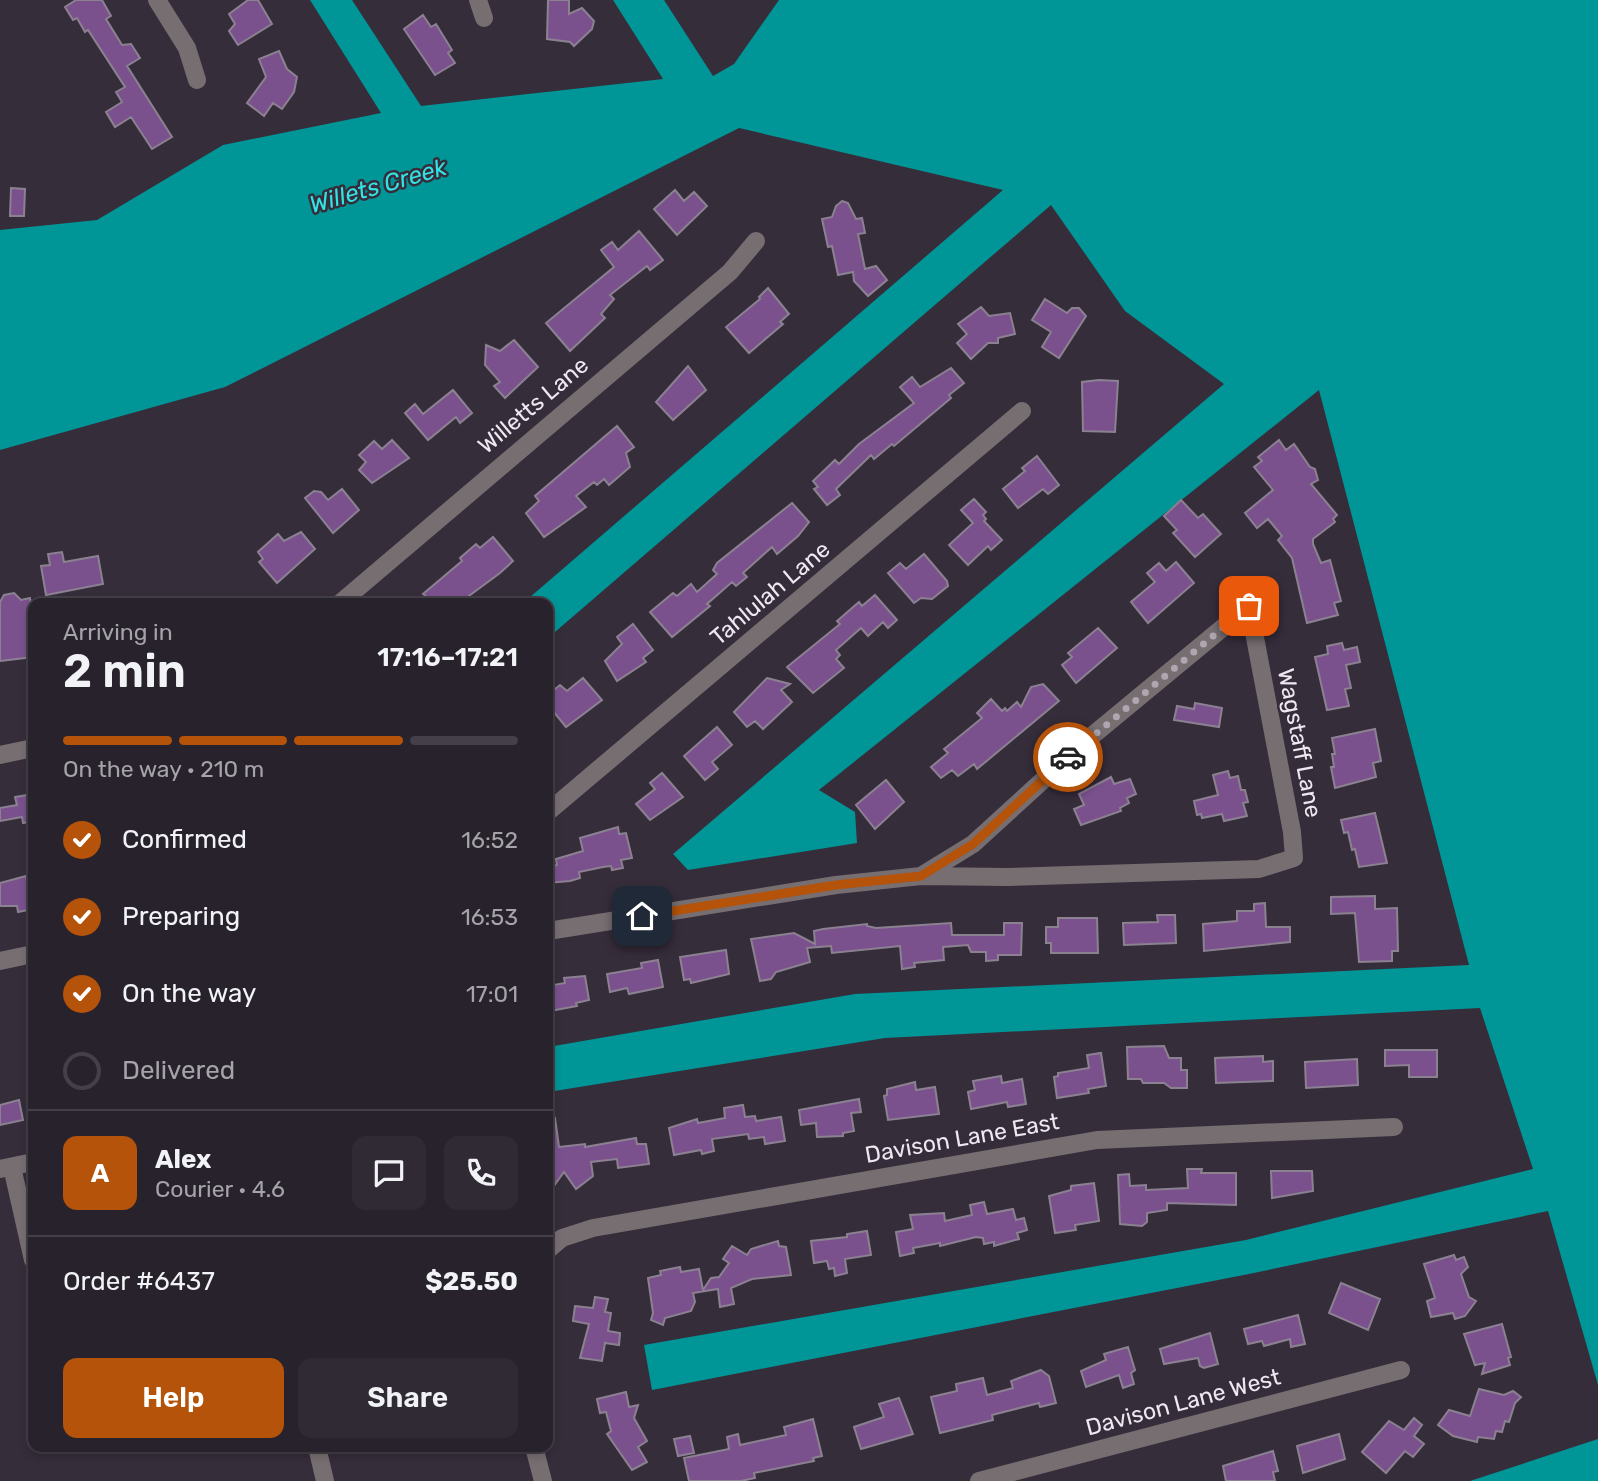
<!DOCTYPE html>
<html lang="en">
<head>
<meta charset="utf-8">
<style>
  body { margin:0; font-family:Rubik,sans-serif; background:#302a34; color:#f1f3f6; height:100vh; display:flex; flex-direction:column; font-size:26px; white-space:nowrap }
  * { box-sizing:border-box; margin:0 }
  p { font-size:23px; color:#a5a4a9 }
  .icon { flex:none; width:38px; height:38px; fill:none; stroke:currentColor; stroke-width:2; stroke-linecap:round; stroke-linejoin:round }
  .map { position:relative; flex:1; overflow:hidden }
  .panel { position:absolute; left:28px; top:598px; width:525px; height:854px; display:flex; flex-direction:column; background:#28222c; border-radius:14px; box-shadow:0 4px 10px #0003,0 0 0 2px #443f48 }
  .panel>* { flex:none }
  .pin { position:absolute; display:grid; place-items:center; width:60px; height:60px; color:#fff; margin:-30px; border-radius:14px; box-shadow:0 4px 10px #0006 }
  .courier { position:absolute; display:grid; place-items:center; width:70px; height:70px; margin:-35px; border:5px solid #b45309; border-radius:50%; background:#fff; color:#222; box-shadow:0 2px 9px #0007 }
  .head em { font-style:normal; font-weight:600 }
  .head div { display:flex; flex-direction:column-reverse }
  .head { display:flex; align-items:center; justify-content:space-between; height:119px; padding:0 35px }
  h1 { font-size:46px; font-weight:600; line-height:52px }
  .bar { display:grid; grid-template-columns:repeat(4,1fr); gap:10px 7px; align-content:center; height:84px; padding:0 35px }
  .bar i { height:9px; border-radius:5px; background:#443f48 }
  .bar .current { background:#b45309 }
  .bar p { grid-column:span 4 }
  .line { display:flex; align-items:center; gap:18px; padding:0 35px; border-top:2px solid #443f48 }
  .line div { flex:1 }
  .round { display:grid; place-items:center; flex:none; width:74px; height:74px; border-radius:14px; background:#302a34 }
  ol { padding:0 35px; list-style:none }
  li { display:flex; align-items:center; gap:21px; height:77px }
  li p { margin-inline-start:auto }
  li .icon { padding:7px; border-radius:50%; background:#b45309; color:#fff; stroke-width:4 }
  li:last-child { color:#a5a4a9 }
  li i { width:38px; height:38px; border:4px solid #443f48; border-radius:50% }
  .cta { display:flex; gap:14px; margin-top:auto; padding:14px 35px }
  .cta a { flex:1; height:80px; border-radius:14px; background:#b45309; color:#fff; font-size:28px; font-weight:600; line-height:80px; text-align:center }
  .cta a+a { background:#302a34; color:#f1f3f6 }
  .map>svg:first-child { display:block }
</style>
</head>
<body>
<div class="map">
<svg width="1598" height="1481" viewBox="0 0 1598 1481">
  <rect width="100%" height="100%" fill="#362d3b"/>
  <path fill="#009596" d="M310,0H352L421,106L663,79L613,0H664L713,76L734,64L779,0H1598V1385L1548,1211L1249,1274L652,1390L644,1345L1246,1240L1533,1169L1480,1008L885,1038L548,1092V1047L855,994L1469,965L1319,390L819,790L855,812L857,843L688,870L673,854L1224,384L1125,311L1051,205L548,638V604H522L1003,190L739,128L225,387L0,450V230L97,220L223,145L381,113Z
    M1598,1439V1481H1470Z"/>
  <path fill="#7a518d" stroke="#8b8191" stroke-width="2" d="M76,0H102L111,16L106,19L122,45L131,44L140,58L127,66L172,137L152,149L131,117L115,127L106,112L122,102L116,92L125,87L88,30L85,32L77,18L73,20L65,7Z
    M248,0H258L272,24L238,45L229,31L235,24L229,14Z
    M548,0H569V14L582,8L594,21L592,29L574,46L570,42L547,39Z
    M423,15L431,27L436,24L452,50L448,53L455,63L435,75L404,29Z
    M279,51L287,69L297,77L294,92L282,109L273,103L264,116L247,103L266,77L259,59Z
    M11,188L25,189L24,216H10Z
    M675,190L684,201L694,192L707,206L677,235L654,209Z
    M842,201L848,203L856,219L862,218L865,233L858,234L865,269L876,266L887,280L868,296L854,281L853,272L838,275L832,246L828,247L822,219L832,217L836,206Z
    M639,231L663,260L650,270L647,266L610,295L614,299L601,314L605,318L570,351L546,323L614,267L601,250L612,242L618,250Z
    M768,288L789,314L780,322L783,324L749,353L726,327L760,299L759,297Z
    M1045,299L1067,313L1072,308H1079L1086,316L1059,358L1042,347L1051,332L1032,320Z
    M981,307L989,316L1010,313L1015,334L998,338V343H988L971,359L957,343L967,334L958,324Z
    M514,340L538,367L505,398L494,386L500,382L485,365L486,345L500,351Z
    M688,366L706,390L673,420L656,402Z
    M951,368L964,383L949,395L951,398L894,446L892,444L874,459L871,455L836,489L840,495L827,505L814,489L818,487L813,481L835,460L839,464L859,444L914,403L900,387L912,377L920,387Z
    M1099,380L1118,381L1115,432L1083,431L1082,382Z
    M453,390L472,413L460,423L456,417L428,440L405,413L415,404L423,414Z
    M617,426L634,447L626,453L630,467L609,485L604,479L597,485L594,482L576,496L586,507L544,537L526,513L539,501L535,496Z
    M392,440L409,458L372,483L359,470L366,462L359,455L374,441L382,449Z
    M1279,440L1286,450L1294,444L1310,467L1315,469L1318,480L1311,484L1337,515L1333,519L1335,522L1313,539V544L1321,563L1330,560L1341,601L1334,603L1338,615L1307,623L1292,558L1278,540L1282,536L1268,519L1257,528L1245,513L1273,490L1254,467L1262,461L1258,457Z
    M1037,456L1059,485L1048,494L1043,489L1018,508L1003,489L1025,471L1022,468Z
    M342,489L359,510L333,533L305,498L314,491L321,492L328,500Z
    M974,499L986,512L983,515L986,519L984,521L1002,540L991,550L988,546L968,565L949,545L973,523L961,510Z
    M1181,500L1198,518L1203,514L1221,534L1195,557L1173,533L1177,530L1164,516Z
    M792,503L809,522L798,536L777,554L772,547L743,573L747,577L736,586L732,582L707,604L710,606L672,637L650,612L673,593L677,596L691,584L697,592L717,574L713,570L717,563Z
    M301,532L315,549L277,583L259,562L263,559L258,552L278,534L284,541Z
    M493,537L513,561L500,573L458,604H420L427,597L423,594L462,561L460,558L476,544L480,548Z
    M62,552L64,562L98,556L103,584L46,595L41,566L50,565L48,554Z
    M924,554L947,581L948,586L932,599L921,598L914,603L888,573L900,563L906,569Z
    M1176,562L1194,583L1148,623L1131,602L1155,582L1147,573L1159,563L1166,571Z
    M14,593L21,600L30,598L33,614V657L0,661V602L4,595Z
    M875,595L897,620L888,628L883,622L868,636L861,628L836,650L840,655L836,659L844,668L813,693L787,667L840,624L837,621L859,602L862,606Z
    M633,624L653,650L643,658L646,662L617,681L605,661L622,644L617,637Z
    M1098,628L1117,648L1076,683L1062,665L1072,657L1068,653Z
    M1342,643L1344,650L1357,647L1360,662L1346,665L1351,688L1345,689L1349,706L1327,710L1315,657L1328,654L1327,646Z
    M583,678L602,700L566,727L548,705V695L560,685L567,691Z
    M767,678L790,684L781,690L792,702L763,729L755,721L747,727L734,712Z
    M1043,684L1059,701L977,769L974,764L958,776L952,770L941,778L931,767L948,753L944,749L982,718L977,713L991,699L1002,711L1005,708L1007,711L1017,702L1021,707L1031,687Z
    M1195,703L1222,708L1219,727L1174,720L1177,706L1194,709Z
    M717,727L732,745L712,762L718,769L705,780L684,756Z
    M1375,729L1381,761L1373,763L1376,777L1335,788L1331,767H1334L1332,754H1335L1332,738Z
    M1228,771L1230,778L1238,776L1241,790H1245L1248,802L1243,803L1247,816L1224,821L1222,814L1202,818L1201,814L1197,815L1194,801L1218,795L1213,775Z
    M662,773L683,797L650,820L636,804L655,789L650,783Z
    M1111,777L1114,784L1130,779L1136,794L1127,798L1129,803L1120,808L1121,811L1081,825L1074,809L1084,805L1079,794Z
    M886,780L904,802L875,829L856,805Z
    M33,794V821L23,823L22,817L0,821V808L17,805L15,797Z
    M1375,813L1387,863L1359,867L1355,849L1352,850L1348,832L1344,833L1341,820Z
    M618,827L619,834L626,833L632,858L621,860L623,868L612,870L611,866L603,867L579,872L580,878L570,881L548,883V867L557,865L556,859L583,851L580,838Z
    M26,876L33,909L18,912L17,906H0V883Z
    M1375,896V909L1397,908L1398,951H1392V961L1359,962L1355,913L1331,914V897Z
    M1265,903L1266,927H1290V942L1204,951L1203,924L1237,921V911H1254V904Z
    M1157,915H1175L1176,943L1124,945L1123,923L1158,922Z
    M1058,918H1097L1098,953H1051V943H1046V927H1058Z
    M951,923L952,935H1004V923H1022L1021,955H998V960L986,961V952H971L968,945L943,947L944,960L914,963L915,967L902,969L900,946L832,953L831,946L807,948L810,962L776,972L771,979L760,981L751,939L794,933L815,944L814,931L823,929L867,924V926L876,928Z
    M726,950L729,974L691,983L690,979L684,980L680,957Z
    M658,960L663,987L629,994L627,988L610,992L607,974L642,968L641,963Z
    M585,976L589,1000L576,1003L577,1006L550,1011L548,986L565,983L564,978Z
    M1164,1046L1169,1058H1181V1070H1187V1088H1171L1164,1083H1143L1141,1079H1128L1127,1047Z
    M1385,1050H1437V1077H1409V1065L1385,1066Z
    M1101,1053L1106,1086L1088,1089L1089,1093L1057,1098L1054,1077L1058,1076V1073L1089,1068L1087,1055Z
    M1263,1056V1062L1273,1061V1081L1216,1083L1215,1058Z
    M1357,1059L1358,1085L1306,1088L1305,1062Z
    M1001,1076L1002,1083L1022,1079L1026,1104L1008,1107L1007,1102L971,1109L968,1092L975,1090L973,1081Z
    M915,1082L916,1090L935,1087L939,1114L888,1120L884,1096L887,1095V1089Z
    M859,1099L861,1112L851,1113L854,1131L843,1133V1136L817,1137L816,1123L801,1125L799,1110Z
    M19,1100L23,1120L0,1125V1105Z
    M743,1105L745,1117L755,1116L756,1121L781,1117L785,1141L765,1144L764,1137L749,1139L748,1134L712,1139L714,1151L702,1154L701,1150L674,1155L669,1128L697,1119L698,1123L725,1118L724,1108Z
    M555,1118L559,1147L585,1144V1147L636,1138L637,1144H646L649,1164L618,1168L617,1159L591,1162L593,1176L576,1189L564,1172L548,1194V1119Z
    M1187,1169H1202L1201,1173H1236V1205L1167,1203V1210L1147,1213V1222L1142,1226L1120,1224L1118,1175L1129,1174L1130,1186L1146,1185V1190L1188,1188Z
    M1271,1171H1312L1313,1191L1272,1198Z
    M1094,1183L1099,1221L1075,1225L1076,1230L1055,1233L1049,1196L1071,1190V1186Z
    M984,1202L987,1214L1013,1209L1016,1220L1024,1218L1027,1230L1017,1233L1019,1239L994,1246V1242L984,1244L983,1238L976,1237L940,1246V1243L913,1248L914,1253L900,1256L896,1232L913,1229L910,1215L944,1213L945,1221L972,1215L970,1205Z
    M867,1231L871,1255L845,1259L847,1273L835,1276L834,1268L829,1269L827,1261L814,1263L811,1241L847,1237V1234Z
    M778,1241L779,1246L786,1247L791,1275L752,1279L731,1288L734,1304L720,1307L718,1289L693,1293L695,1302L691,1311L665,1318L663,1325L651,1320L653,1313L648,1278L661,1275L660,1271L680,1267L681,1272L699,1269L703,1290L711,1278L719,1277L729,1263L723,1259L732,1246L747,1255L751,1249Z
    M1454,1255L1456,1260L1464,1257L1468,1267L1461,1274L1469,1297L1476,1301L1465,1316L1455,1319L1453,1313L1431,1317L1427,1301L1435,1298L1424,1264Z
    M1341,1283L1380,1299L1368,1330L1329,1313Z
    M595,1297L608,1299L605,1312L611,1313L608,1331L620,1333L619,1345L605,1343L602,1361L580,1358L589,1324L573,1321L575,1306L593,1308Z
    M1298,1315L1305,1344L1291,1347L1290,1339L1264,1346L1262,1341L1248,1344L1244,1329Z
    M1502,1324L1511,1357L1508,1358L1510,1365L1482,1374L1485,1363L1475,1365L1464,1334Z
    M1210,1333L1218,1364L1204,1368L1200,1366L1198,1358L1164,1364L1160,1349Z
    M1128,1347L1135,1370L1131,1373L1134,1384L1123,1388L1119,1375L1086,1387L1081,1371L1106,1360L1104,1354Z
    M1041,1370L1049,1376L1056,1403L1040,1407L1039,1403L992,1415L993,1420L940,1433L931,1397L957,1391L956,1384L983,1378L987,1395L1013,1388L1011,1381Z
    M1479,1389L1504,1395L1513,1391L1521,1397L1515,1403L1509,1422L1505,1421L1502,1432L1496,1431L1494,1439L1478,1437L1477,1442L1453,1436L1438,1425L1449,1410L1470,1416Z
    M626,1392L629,1407L638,1405L634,1418L647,1441L638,1447L647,1462L632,1470L607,1434L611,1431L606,1412L600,1413L597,1399Z
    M899,1398L913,1434L861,1449L854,1427L884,1417L879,1404Z
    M1414,1418L1422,1425L1414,1436L1424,1444L1413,1457L1405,1451L1386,1473L1362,1452L1389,1421L1404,1430Z
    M813,1419L822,1456L813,1458L814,1461L754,1473L755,1478L741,1481H689L684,1458L729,1449L727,1437L738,1434L740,1445L786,1435L784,1427Z
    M1339,1434L1345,1459L1303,1473L1297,1446Z
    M690,1436L694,1453L678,1456L674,1439Z
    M1273,1451L1278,1471L1273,1472L1275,1481H1226L1223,1466Z"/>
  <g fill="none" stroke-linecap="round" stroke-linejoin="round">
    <path stroke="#776e71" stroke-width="18" d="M157,0L187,48L197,80
      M478,0L484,18
      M339,604L730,272L756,241
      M1249,606L1292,832L1294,858L1259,869L1007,877L921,876L973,844L1087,740Z
      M0,755L33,748
      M548,812L1022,411
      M548,931L836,885L921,876
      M0,961L33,954
      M12,1167L33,1260
      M0,1169L33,1162
      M548,1250L562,1238L593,1228L1097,1140L1394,1127
      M317,1447L325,1481
      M534,1447L543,1481
      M979,1481L1401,1370"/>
  </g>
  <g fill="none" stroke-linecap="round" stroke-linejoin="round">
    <path stroke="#aea7b1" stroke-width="7" stroke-dasharray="0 12.6" d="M1068,757L1249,606"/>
    <path stroke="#b45309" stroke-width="9" d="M642,916L836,885L921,876L973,844L1068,757"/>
  </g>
  <g text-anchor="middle" stroke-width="5" stroke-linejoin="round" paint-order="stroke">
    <g font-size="23" fill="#eee8f1" stroke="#362d3b">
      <text transform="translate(533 405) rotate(-40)" y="8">Willetts Lane</text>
      <text transform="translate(770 593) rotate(-40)" y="8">Tahlulah Lane</text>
      <text transform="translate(1300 743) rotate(79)" y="8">Wagstaff Lane</text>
      <text transform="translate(962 1138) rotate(-10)" y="8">Davison Lane East</text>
      <text transform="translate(1183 1402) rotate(-15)" y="8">Davison Lane West</text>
    </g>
    <g font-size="24" font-style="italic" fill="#32e3e4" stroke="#362d3b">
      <text transform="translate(378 186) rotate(-16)" y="8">Willets Creek</text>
    </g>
  </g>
</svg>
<div class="pin" style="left:1249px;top:606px;background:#ea580c"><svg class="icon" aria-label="bag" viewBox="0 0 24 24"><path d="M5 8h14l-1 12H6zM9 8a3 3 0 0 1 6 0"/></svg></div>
<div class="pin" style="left:642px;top:916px;background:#1f2937"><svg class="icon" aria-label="home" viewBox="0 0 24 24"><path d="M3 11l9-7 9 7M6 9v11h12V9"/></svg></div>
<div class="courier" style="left:1068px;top:757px"><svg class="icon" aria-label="car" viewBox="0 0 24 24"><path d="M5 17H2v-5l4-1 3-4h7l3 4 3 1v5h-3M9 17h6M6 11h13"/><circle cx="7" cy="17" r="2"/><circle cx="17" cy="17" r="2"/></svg></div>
<section class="panel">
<div class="head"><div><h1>2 min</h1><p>Arriving in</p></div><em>17:16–17:21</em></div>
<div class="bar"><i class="current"></i><i class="current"></i><i class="current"></i><i></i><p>On the way · 210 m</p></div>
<ol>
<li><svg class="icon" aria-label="check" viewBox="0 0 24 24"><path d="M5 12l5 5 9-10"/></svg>Confirmed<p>16:52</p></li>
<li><svg class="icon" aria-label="check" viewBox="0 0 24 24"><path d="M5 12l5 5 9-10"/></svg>Preparing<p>16:53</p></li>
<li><svg class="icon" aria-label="check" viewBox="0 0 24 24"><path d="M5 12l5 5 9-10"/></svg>On the way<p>17:01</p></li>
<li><i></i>Delivered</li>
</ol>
<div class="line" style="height:126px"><b class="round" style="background:#b45309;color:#fff">A</b><div><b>Alex</b><p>Courier · 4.6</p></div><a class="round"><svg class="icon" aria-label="chat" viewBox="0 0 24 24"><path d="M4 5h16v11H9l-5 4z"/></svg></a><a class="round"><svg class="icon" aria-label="phone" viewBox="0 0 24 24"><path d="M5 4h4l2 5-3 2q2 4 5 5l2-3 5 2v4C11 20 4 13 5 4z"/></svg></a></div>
<div class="line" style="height:91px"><div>Order #6437</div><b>$25.50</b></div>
<div class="cta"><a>Help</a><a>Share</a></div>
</section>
</div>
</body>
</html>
